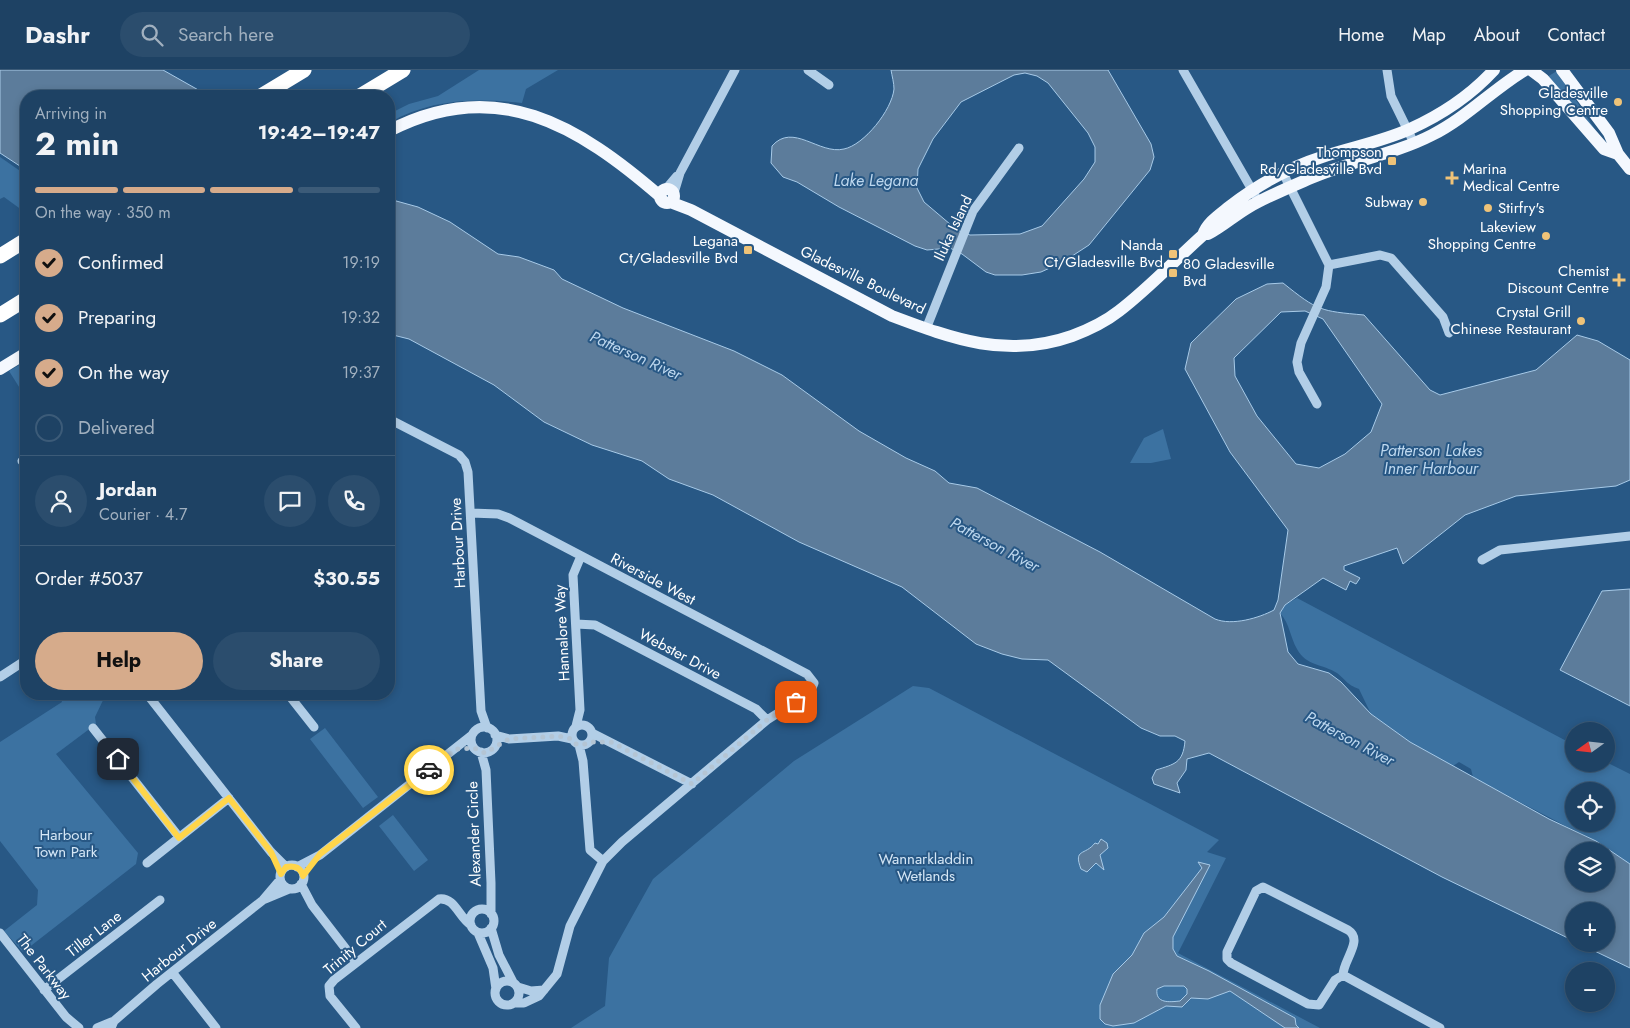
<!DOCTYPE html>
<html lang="en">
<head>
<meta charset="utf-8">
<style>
  body { margin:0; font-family:Jost,sans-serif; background:#2b4d6d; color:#f1f3f6; height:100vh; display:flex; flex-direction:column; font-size:19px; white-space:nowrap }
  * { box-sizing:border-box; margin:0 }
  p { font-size:16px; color:#a1b0bf }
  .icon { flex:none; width:28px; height:28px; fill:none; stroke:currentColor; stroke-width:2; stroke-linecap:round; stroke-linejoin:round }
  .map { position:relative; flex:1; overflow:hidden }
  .side { position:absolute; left:20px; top:20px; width:375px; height:610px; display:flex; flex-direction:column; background:#1e4264; border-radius:20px; box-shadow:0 2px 8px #0003,0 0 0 1px #3c5b78 }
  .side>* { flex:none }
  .needle { width:32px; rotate:255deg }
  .controls { position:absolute; left:1565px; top:652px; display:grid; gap:10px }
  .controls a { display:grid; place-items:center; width:50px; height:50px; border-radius:50%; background:#1e4264; box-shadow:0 2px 8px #0003,0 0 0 1px #3c5b78; font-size:25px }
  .pin { position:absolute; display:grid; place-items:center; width:42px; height:42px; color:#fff; margin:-21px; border-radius:10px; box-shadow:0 2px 8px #0006 }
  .courier { position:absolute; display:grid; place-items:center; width:50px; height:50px; margin:-25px; border:4px solid #ffd54a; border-radius:50%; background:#fff; color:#222; box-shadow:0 1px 6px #0007 }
  .overview em { font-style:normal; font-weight:700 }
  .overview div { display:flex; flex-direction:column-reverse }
  .overview { display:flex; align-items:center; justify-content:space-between; height:85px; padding:0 15px }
  h1 { font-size:32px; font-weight:700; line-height:38px }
  .bar { display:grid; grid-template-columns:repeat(4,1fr); gap:8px 5px; align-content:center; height:60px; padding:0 15px }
  .bar i { height:6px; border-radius:4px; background:#3c5b78 }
  .bar .selected { background:#d6ab8b }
  .bar p { grid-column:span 4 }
  .line { display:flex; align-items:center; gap:12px; padding:0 15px; border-top:1px solid #3c5b78 }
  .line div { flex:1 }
  .round { display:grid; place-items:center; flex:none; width:52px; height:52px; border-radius:26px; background:#2b4d6d }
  ol { padding:0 15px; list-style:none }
  li { display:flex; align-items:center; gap:15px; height:55px }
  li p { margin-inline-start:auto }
  li .icon { padding:5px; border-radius:50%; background:#d6ab8b; color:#111; stroke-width:4 }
  li:last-child { color:#a1b0bf }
  li i { width:28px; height:28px; border:2px solid #3c5b78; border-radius:50% }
  .primary-button { display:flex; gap:10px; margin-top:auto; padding:10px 15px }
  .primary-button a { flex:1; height:58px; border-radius:30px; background:#d6ab8b; color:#111; font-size:20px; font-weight:700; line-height:58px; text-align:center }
  .primary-button a+a { background:#2b4d6d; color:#f1f3f6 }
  header { display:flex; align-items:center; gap:30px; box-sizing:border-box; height:70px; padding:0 25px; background:#1e4264; border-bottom:1px solid #3c5b78 }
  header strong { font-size:24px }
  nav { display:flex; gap:28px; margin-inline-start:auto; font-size:18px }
  .search { width:350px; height:45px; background:#2b4d6d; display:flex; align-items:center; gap:12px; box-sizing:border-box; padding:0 18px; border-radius:28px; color:#a1b0bf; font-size:19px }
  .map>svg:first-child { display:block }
</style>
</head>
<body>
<header>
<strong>Dashr</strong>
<div class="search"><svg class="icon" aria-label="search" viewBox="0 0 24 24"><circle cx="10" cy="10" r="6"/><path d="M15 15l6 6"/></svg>Search here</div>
<nav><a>Home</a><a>Map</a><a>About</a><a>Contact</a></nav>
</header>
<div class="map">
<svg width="1630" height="958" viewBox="0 0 1630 958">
  <rect width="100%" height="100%" fill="#285885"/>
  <path fill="#3c72a1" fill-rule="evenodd" d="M479,0H558L526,19L522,33C475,28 430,29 389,53V44L409,34L438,26Z
    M1557,1L1598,64L1547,7Z
    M0,87L26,105V143L4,127L0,129Z
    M26,291V328L9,301Z
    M1163,359L1171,389L1151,393H1130L1144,368Z
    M1297,528L1574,675V694H1606V692L1630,704V794C1580,761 1525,736 1473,707L1471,699L1459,692L1453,696L1410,672L1371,644L1359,619C1346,614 1346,610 1337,603C1323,594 1306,596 1297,579C1290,567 1290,554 1280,543L1285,535ZM1574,721H1606V754H1574Z
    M913,616L929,618L1219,770L1207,782L1226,788L1178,883L1320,958H571L605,936L609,888L653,809L794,691Z
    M60,624H106L95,647L96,654L56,684L138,783L136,794L23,882L4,861L37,835L38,820L0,771V672L62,632Z
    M325,658L378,727L363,738L310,669Z
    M393,745L428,790L414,801L379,756Z"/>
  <path fill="#5c7c9b" stroke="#a7cae8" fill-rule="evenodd" d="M0,0H163L209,26H26V100L0,83Z
    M891,0H1108L1151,74L1154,87L1150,100L1089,175L1063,192L1041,202L1022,205H995L986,202L962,184L950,178L927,180L915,176L839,137L797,112L783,107L771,93L772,76C793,52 819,85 844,79C864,75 892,40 894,19C894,13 892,6 891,0ZM1025,3L1037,6L1048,13L1088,63L1095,77V92L1084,109L1042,156L1020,164L970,165L957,160L924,132L917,118L918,99L933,69L961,32L1014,5Z
    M389,129L418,137L450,152L498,184L519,187L554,200L562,209L623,238L734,281L782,305L859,361L906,388L935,401L949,413L977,418L1100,482L1215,549C1232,556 1259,548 1274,540L1278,530L1288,460L1230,382L1185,299L1191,273L1236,229L1267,214L1283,213C1318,241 1320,241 1364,245L1430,320L1440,325L1536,300L1577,265L1598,271L1630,290V410L1616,416L1516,426L1465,445L1403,494L1397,478L1344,496V500L1360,508L1356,514L1350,511L1346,520L1323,508L1285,535L1280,543L1288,582L1298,594L1329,603L1341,612L1371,644L1410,672L1549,749L1596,771L1630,794V898L1580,874H1606V841H1574V871L1442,807L1209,683L1187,689L1186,700L1177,713L1180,723L1154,714L1152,708L1156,700C1175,694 1183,693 1185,671L1175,666H1160L1141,658L1048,590L1022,589L1002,584L976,574L902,517L799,472L713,425L669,409L642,391L592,375L544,352L494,315L409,269L389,264ZM1305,241L1323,249L1382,334L1371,362L1345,384L1319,398L1296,394L1257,346L1235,306L1234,288L1281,242ZM1574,781H1606V814H1574Z
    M1630,519V636L1560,600L1602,521Z
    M1101,769L1107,773L1108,778L1100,785L1104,800L1096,793L1087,802L1081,799C1073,778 1085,786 1095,773L1098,774Z
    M1198,792L1210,795L1173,867V879L1177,886L1209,901L1295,948L1296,955L1299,958H1285L1230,921L1208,929L1191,928L1182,937L1166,936L1134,953L1113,956L1105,954L1100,949V935L1113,904L1132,885L1144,863L1164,847L1202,798ZM1164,916H1184L1187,919V924L1180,931C1170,932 1155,934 1157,919Z"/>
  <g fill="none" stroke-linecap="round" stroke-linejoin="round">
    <path stroke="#b2cee7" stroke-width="9" d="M808,0L829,15
      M1183,0L1255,125
      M1387,0L1391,26L1414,73
      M1283,103L1329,195L1326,217L1301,273L1297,292L1299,302L1317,334
      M666,119L677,106
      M674,123L680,103L735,0
      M1329,195L1380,185L1391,188L1443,247L1449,263
      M926,259L973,141L1019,78
      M389,349L459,385L465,392L468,402L481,641L487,658
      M22,391L26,388
      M471,443L498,444L509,448L807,604L814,613L810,623L767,650L622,772L603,791L570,856L557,904L539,926L524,933H514
      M1482,490L1500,480L1630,466
      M576,554L595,555L756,639L767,650
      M0,607L26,590
      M147,624L271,782L286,797
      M288,624L314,657
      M572 665a10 10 0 1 1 20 0a10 10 0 1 1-20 0Z
      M576,656L580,640L573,505L581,486
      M471 670a13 13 0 1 1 26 0a13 13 0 1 1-26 0Z
      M93,658L179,767
      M592,663L692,714
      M495,665L509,669L558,666L572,669
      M579,675L583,691L590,780L603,791
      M481,682L486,700L491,813V844
      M147,793L229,728
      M280 807a12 12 0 1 1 24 0a12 12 0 1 1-24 0Z
      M297,797L320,785L472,665
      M301,814L312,835L356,892
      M1263,817L1348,860C1364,870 1343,890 1343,905L1335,910L1319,935L1308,934L1231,893L1227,889V882L1256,821Z
      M265,829L289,819
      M470 851a12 12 0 1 1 24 0a12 12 0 1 1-24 0Z
      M491,858L499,885L513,912
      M0,863L66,947L79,958
      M478,863L493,898L496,919
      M172,902L216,958
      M1343,905L1440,958
      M495 923a12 12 0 1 1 24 0a12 12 0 1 1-24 0Z
      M518,917L531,921L544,920
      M44,920L160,830
      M97,958L114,951
      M111,958L114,951L157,914L263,830L280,810
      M356,958L330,926L329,916L334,910L439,829C455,827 459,848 471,855"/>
    <path stroke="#f4f8fe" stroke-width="12" d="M1531,0L1543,9L1604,79L1618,84
      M1562,0L1609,63L1618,84L1630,99
      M389,61C496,5 578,55 661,127
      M660 126a7 7 0 1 1 14 0a7 7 0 1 1-14 0Z
      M670,132L691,140L892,246C953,269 1007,289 1072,266C1088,260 1105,252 1119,241C1149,218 1175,190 1203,165C1207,153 1219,145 1229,137C1257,115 1288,98 1322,87C1352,77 1381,72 1410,59C1441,45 1470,26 1494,0
      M1208,164C1222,157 1235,145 1249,137C1268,126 1290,117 1311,108C1350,91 1393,85 1432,65C1466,48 1492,20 1525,0
      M0,299L26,283"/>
    <path stroke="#fff" stroke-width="15" d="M261,26L304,0
      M360,26L403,0
      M0,186L26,170
      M0,245L26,229"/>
  </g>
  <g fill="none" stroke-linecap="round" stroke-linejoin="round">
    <path stroke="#b4c5d4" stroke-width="5" stroke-dasharray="0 9" d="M429,700L456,679L474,678L485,683L509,669L558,666L572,669L576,674L583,675L589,672H611L692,714L767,650L796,632"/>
    <path stroke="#ffd54a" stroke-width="6" d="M118,689L179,768L229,728L271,782L281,804L286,797C295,795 301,798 303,806L320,784L429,700"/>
  </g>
  <g fill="#efc378" stroke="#285885" stroke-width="2">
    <circle cx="1618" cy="32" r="5"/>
    <rect x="1387" y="86" width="10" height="10" rx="2.5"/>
    <path d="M1449.5 100.5h5v5h5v5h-5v5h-5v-5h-5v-5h5z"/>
    <circle cx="1423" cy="132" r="5"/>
    <circle cx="1488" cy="138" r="5"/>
    <circle cx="1546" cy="166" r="5"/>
    <rect x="743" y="175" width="10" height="10" rx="2.5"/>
    <rect x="1168" y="179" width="10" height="10" rx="2.5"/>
    <rect x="1168" y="198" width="10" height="10" rx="2.5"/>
    <path d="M1616.5 202.5h5v5h5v5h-5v5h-5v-5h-5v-5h5z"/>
    <circle cx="1581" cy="251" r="5"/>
  </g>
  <g text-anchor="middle" stroke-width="4" stroke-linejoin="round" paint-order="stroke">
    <g font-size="15" fill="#fff" stroke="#285885" text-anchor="end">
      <text x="1608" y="28">Gladesville<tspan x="1608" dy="17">Shopping Centre</tspan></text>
      <text x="1382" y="87">Thompson<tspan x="1382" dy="17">Rd/Gladesville Bvd</tspan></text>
      <text x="1463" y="104" text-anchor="start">Marina<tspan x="1463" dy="17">Medical Centre</tspan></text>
      <text x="1413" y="137">Subway</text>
      <text x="1498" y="143" text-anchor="start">Stirfry's</text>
      <text x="1536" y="162">Lakeview<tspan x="1536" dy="17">Shopping Centre</tspan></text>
      <text x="738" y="176">Legana<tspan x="738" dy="17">Ct/Gladesville Bvd</tspan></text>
      <text x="1163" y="180">Nanda<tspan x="1163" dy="17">Ct/Gladesville Bvd</tspan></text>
      <text x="1183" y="199" text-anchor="start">80 Gladesville<tspan x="1183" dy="17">Bvd</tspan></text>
      <text x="1609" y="206">Chemist<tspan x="1609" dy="17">Discount Centre</tspan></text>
      <text x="1571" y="247">Crystal Grill<tspan x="1571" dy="17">Chinese Restaurant</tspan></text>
    </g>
    <g font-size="15" fill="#fff" stroke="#285885">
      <text transform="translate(953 158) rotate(-65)" y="5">Iluka Island</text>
      <text transform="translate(863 210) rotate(26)" y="5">Gladesville Boulevard</text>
      <text transform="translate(458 473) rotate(-93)" y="5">Harbour Drive</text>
      <text transform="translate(653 509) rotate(28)" y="5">Riverside West</text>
      <text transform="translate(562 563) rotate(-93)" y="5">Hannalore Way</text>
      <text transform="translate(680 584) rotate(28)" y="5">Webster Drive</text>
      <text transform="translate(474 764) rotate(-92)" y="5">Alexander Circle</text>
      <text transform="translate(94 864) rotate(-38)" y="5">Tiller Lane</text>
      <text transform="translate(355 877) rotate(-40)" y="5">Trinity Court</text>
      <text transform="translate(179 880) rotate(-39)" y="5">Harbour Drive</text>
      <text transform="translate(44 897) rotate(52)" y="5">The Parkway</text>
    </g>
    <g font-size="15" fill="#d5e7f6" stroke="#285885">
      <text x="66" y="770">Harbour<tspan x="66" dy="17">Town Park</tspan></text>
      <text x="926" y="794">Wannarkladdin<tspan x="926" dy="17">Wetlands</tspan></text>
    </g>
    <g font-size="16" font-style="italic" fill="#bed8ef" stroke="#285885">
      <text x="876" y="116">Lake Legana</text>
      <text transform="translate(636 285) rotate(24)" y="6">Patterson River</text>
      <text x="1431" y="386">Patterson Lakes<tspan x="1431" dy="18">Inner Harbour</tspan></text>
      <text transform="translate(995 474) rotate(28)" y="6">Patterson River</text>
      <text transform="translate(1350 668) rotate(28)" y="6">Patterson River</text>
    </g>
  </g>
</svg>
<div class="controls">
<a><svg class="needle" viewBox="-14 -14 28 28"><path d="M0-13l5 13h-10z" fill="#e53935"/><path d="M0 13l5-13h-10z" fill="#a1b0bf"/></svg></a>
<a><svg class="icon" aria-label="locate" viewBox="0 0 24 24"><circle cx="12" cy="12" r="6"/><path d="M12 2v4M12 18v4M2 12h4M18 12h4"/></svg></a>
<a><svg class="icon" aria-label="layers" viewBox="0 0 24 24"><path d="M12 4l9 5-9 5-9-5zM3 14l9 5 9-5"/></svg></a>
<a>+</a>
<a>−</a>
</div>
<div class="pin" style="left:796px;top:632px;background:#ea580c"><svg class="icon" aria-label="bag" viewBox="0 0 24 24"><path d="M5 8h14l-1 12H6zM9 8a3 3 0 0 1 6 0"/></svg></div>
<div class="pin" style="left:118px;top:689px;background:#1f2937"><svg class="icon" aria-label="home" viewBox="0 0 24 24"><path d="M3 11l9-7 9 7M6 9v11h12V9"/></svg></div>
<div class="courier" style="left:429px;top:700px"><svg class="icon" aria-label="car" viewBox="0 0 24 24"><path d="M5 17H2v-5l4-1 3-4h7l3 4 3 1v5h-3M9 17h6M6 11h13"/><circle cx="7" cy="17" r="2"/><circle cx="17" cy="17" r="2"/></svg></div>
<section class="side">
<div class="overview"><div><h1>2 min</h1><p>Arriving in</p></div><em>19:42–19:47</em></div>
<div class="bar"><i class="selected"></i><i class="selected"></i><i class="selected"></i><i></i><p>On the way · 350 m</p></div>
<ol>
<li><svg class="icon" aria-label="check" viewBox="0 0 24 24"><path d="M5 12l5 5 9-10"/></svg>Confirmed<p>19:19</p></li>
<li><svg class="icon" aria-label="check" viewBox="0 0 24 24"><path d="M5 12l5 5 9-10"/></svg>Preparing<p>19:32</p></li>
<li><svg class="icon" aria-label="check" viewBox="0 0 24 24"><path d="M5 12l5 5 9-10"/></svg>On the way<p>19:37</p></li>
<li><i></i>Delivered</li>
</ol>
<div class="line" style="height:90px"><a class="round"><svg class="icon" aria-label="person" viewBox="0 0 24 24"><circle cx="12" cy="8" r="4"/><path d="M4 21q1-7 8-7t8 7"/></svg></a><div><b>Jordan</b><p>Courier · 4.7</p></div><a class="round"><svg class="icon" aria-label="chat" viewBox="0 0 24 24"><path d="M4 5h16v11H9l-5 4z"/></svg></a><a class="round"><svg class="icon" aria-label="phone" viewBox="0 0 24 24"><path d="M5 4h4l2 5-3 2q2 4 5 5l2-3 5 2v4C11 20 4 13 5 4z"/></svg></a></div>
<div class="line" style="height:65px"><div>Order #5037</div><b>$30.55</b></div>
<div class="primary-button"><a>Help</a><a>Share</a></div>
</section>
</div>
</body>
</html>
